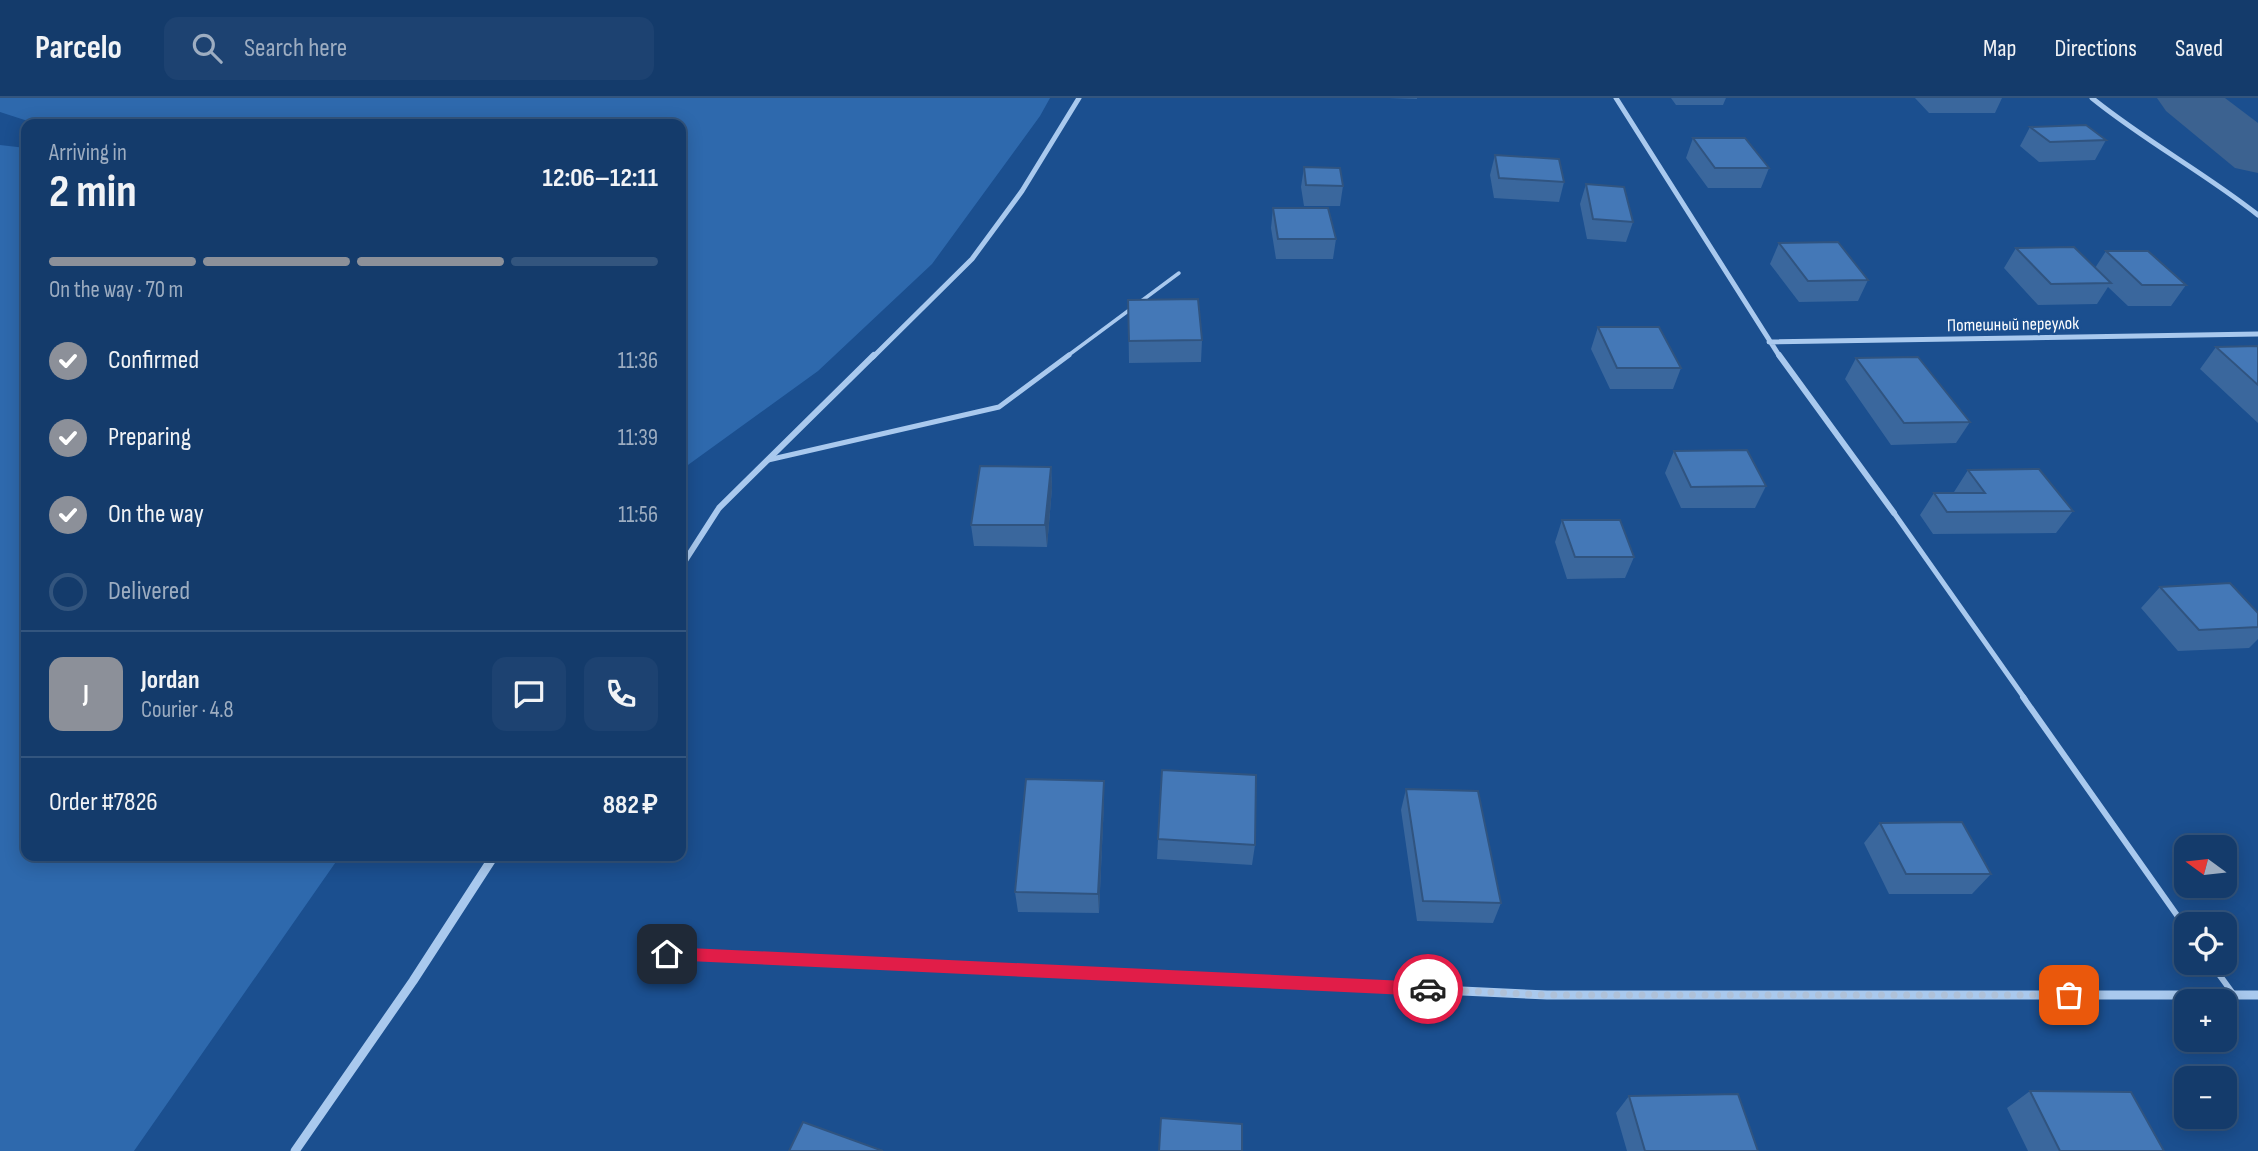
<!DOCTYPE html>
<html lang="en">
<head>
<meta charset="utf-8">
<style>
  body { margin:0; font-family:"Sofia Sans Condensed",sans-serif; background:#1d4271; color:#f1f3f6; height:100vh; display:flex; flex-direction:column; font-size:26px; white-space:nowrap }
  * { box-sizing:border-box; margin:0 }
  p { font-size:23px; color:#9dadc1 }
  .icon { flex:none; width:38px; height:38px; fill:none; stroke:currentColor; stroke-width:2; stroke-linecap:round; stroke-linejoin:round }
  .map { position:relative; flex:1; overflow:hidden }
  .drawer { position:absolute; left:21px; top:21px; width:665px; height:742px; display:flex; flex-direction:column; background:#143b6b; border-radius:14px; box-shadow:0 4px 18px #0003,0 0 0 2px #33557e }
  .drawer>* { flex:none }
  .needle { width:46px; rotate:285deg }
  .controls { position:absolute; left:2174px; top:737px; display:grid; gap:14px }
  .controls a { display:grid; place-items:center; width:63px; height:63px; border-radius:14px; background:#143b6b; box-shadow:0 4px 18px #0003,0 0 0 2px #33557e; font-size:35px }
  .pin { position:absolute; display:grid; place-items:center; width:60px; height:60px; color:#fff; margin:-30px; border-radius:14px; box-shadow:0 4px 10px #0006 }
  .courier { position:absolute; display:grid; place-items:center; width:70px; height:70px; margin:-35px; border:5px solid #e11d48; border-radius:50%; background:#fff; color:#222; box-shadow:0 2px 9px #0007 }
  .headline em { font-style:normal; font-weight:700 }
  .headline div { display:flex; flex-direction:column-reverse }
  .headline { display:flex; align-items:center; justify-content:space-between; height:119px; padding:0 28px }
  h1 { font-size:46px; font-weight:700; line-height:52px }
  .bar { display:grid; grid-template-columns:repeat(4,1fr); gap:10px 7px; align-content:center; height:84px; padding:0 28px }
  .bar i { height:9px; border-radius:5px; background:#33557e }
  .bar .current { background:#8c9099 }
  .bar p { grid-column:span 4 }
  .line { display:flex; align-items:center; gap:18px; padding:0 28px; border-top:2px solid #33557e }
  .line div { flex:1 }
  .round { display:grid; place-items:center; flex:none; width:74px; height:74px; border-radius:14px; background:#1d4271 }
  ol { padding:0 28px; list-style:none }
  li { display:flex; align-items:center; gap:21px; height:77px }
  li p { margin-inline-start:auto }
  li .icon { padding:7px; border-radius:50%; background:#8c9099; color:#fff; stroke-width:4 }
  li:last-child { color:#9dadc1 }
  li i { width:38px; height:38px; border:4px solid #33557e; border-radius:50% }
  header { display:flex; align-items:center; gap:42px; box-sizing:border-box; height:98px; padding:0 35px; background:#143b6b; border-bottom:2px solid #33557e }
  header strong { font-size:33px }
  nav { display:flex; gap:38px; margin-inline-start:auto; font-size:24px }
  .search { width:490px; height:63px; background:#1d4271; display:flex; align-items:center; gap:18px; box-sizing:border-box; padding:0 24px; border-radius:14px; color:#9dadc1; font-size:26px }
  .map>svg:first-child { display:block }
</style>
</head>
<body>
<header>
<strong>Parcelo</strong>
<div class="search"><svg class="icon" aria-label="search" viewBox="0 0 24 24"><circle cx="10" cy="10" r="6"/><path d="M15 15l6 6"/></svg>Search here</div>
<nav><a>Map</a><a>Directions</a><a>Saved</a></nav>
</header>
<div class="map">
<svg width="2258" height="1053" viewBox="0 0 2258 1053">
  <rect width="100%" height="100%" fill="#1b4f8f"/>
  <path fill="#2e69ad" d="M0,0H1050L1040,18L932,166L818,273L681,372V26H37L0,14Z
    M0,47L26,50V758H340L134,1053H0Z"/>
  <g fill="none" stroke-linecap="round" stroke-linejoin="round">
    <path fill="#3c6290" fill-rule="evenodd" d="M2157,0H2225L2258,25V75L2235,70L2166,13Z"/>
    <path stroke="#a9c9ee" stroke-width="3.5" d="M1140,204L1179,175
      M1066,259L1132,210"/>
    <path stroke="#a9c9ee" stroke-width="5" d="M768,362L999,309L1069,257
      M1894,415L2025,601"/>
    <path stroke="#a9c9ee" stroke-width="6" d="M2023,599L2186,830
      M2210,864L2234,897"/>
    <path stroke="#a9c9ee" stroke-width="5" d="M1616,0L1780,259
      M2092,0C2145,43 2205,75 2258,117
      M1769,244L2258,236
      M873,259L972,161L1022,93L1079,0"/>
    <path stroke="#a9c9ee" stroke-width="6" d="M1779,257L1894,415
      M681,469L719,410L874,257"/>
    <path stroke="#a9c9ee" stroke-width="9" d="M667,856L1547,897H2258
      M295,1053L413,883L494,758"/>
  </g>
  <path fill="#3a679d" d="M1389,0H1417V1Z
    M1671,0H1726L1723,7H1676Z
    M1915,0H2002L1995,15H1929Z
    M2030,29L2106,42L2095,62L2039,64L2020,48Z
    M1693,40L1769,70L1761,90H1708L1686,60Z
    M1495,57L1564,84L1559,104L1494,100L1490,77Z
    M1304,69L1343,88L1340,108H1304L1301,89Z
    M1586,86L1633,124L1626,144L1587,141L1580,106Z
    M1273,110L1336,141L1333,161H1276L1271,130Z
    M1779,145L1868,182L1858,203L1799,204L1770,166Z
    M2016,150L2095,170L2106,153L2186,187L2171,208H2128L2108,189L2097,206L2038,207L2004,170Z
    M1128,202L1202,242L1201,264L1129,265Z
    M1598,229L1681,270L1673,291H1610L1591,251Z
    M2258,248V325L2200,271L2216,249Z
    M1856,260L1970,324L1956,345L1891,347L1845,281Z
    M1674,353L1766,388L1755,410H1681L1665,375Z
    M1051,369L1052,390L1047,449L974,448L971,427Z
    M1968,372L2073,413L2056,435L1933,436L1920,417L1934,395H1955L1954,394Z
    M1562,422L1634,459L1625,480L1567,481L1555,444Z
    M2160,489L2258,515V541L2249,550L2178,553L2141,510Z
    M1104,683V704L1099,815L1018,814L1015,794Z
    M1406,691L1501,805L1493,825L1417,823L1401,712Z
    M1880,725L1991,776L1972,796H1889L1864,745Z
    M1158,741L1255,747L1252,767L1157,761Z
    M2030,993L2164,1053H2028L2007,1010Z
    M1629,998L1758,1053H1627L1616,1015Z"/>
  <path fill="#305480" d="M1051,369L1052,390L1047,449L1045,427Z
    M1104,683V704L1099,815L1098,796Z"/>
  <path fill="#4478b7" stroke="#305480" stroke-width="2" d="M2086,27L2106,42L2050,44L2030,29Z
    M1693,40H1745L1769,70H1715Z
    M1495,57L1559,61L1564,84L1499,80Z
    M1304,69L1340,70L1343,88L1306,87Z
    M1586,86L1624,89L1633,124L1593,121Z
    M1273,110H1328L1336,141H1278Z
    M1838,144L1868,182L1808,183L1779,145Z
    M2074,149L2111,185L2051,186L2016,150Z
    M2106,153H2148L2186,187H2142Z
    M1198,201L1202,242L1129,243L1128,202Z
    M1598,229H1659L1681,270H1617Z
    M2258,248V287L2216,249Z
    M1918,259L1970,324L1904,325L1856,260Z
    M1747,352L1766,388L1691,389L1674,353Z
    M980,368L1051,369L1045,427H971Z
    M2039,371L2073,413L1947,414L1934,395H1985L1968,372Z
    M1562,422H1620L1634,459H1575Z
    M2230,485L2258,515V529L2199,532L2160,489Z
    M1162,672L1256,677L1255,747L1158,741Z
    M1026,681L1104,683L1098,796L1015,794Z
    M1406,691L1478,693L1501,805L1423,803Z
    M1962,724L1991,776H1906L1880,725Z
    M2030,993L2131,994L2164,1053H2060Z
    M1738,996L1758,1053H1645L1629,998Z
    M1161,1020L1242,1026V1053H1159Z
    M803,1024L883,1053H789Z"/>
  <path fill="#e11d48" d="M667,849L1428,884L1435,891L1428,898L667,862L659,856Z"/>
  <g fill="none" stroke-linecap="round" stroke-linejoin="round">
    <path stroke="#afc1d8" stroke-width="7" stroke-dasharray="0 12.6" d="M1428,891L1547,897H2069"/>
  </g>
  <g text-anchor="middle" stroke-width="5" stroke-linejoin="round" paint-order="stroke">
    <g font-size="18" fill="#fff" stroke="#1b4f8f">
      <text transform="translate(2013 226) rotate(-1)" y="6">Потешный переулок</text>
    </g>
  </g>
</svg>
<div class="controls">
<a><svg class="needle" viewBox="-14 -14 28 28"><path d="M0-13l5 13h-10z" fill="#e53935"/><path d="M0 13l5-13h-10z" fill="#9dadc1"/></svg></a>
<a><svg class="icon" aria-label="locate" viewBox="0 0 24 24"><circle cx="12" cy="12" r="6"/><path d="M12 2v4M12 18v4M2 12h4M18 12h4"/></svg></a>
<a>+</a>
<a>−</a>
</div>
<div class="pin" style="left:2069px;top:897px;background:#ea580c"><svg class="icon" aria-label="bag" viewBox="0 0 24 24"><path d="M5 8h14l-1 12H6zM9 8a3 3 0 0 1 6 0"/></svg></div>
<div class="pin" style="left:667px;top:856px;background:#1f2937"><svg class="icon" aria-label="home" viewBox="0 0 24 24"><path d="M3 11l9-7 9 7M6 9v11h12V9"/></svg></div>
<div class="courier" style="left:1428px;top:891px"><svg class="icon" aria-label="car" viewBox="0 0 24 24"><path d="M5 17H2v-5l4-1 3-4h7l3 4 3 1v5h-3M9 17h6M6 11h13"/><circle cx="7" cy="17" r="2"/><circle cx="17" cy="17" r="2"/></svg></div>
<section class="drawer">
<div class="headline"><div><h1>2 min</h1><p>Arriving in</p></div><em>12:06–12:11</em></div>
<div class="bar"><i class="current"></i><i class="current"></i><i class="current"></i><i></i><p>On the way · 70 m</p></div>
<ol>
<li><svg class="icon" aria-label="check" viewBox="0 0 24 24"><path d="M5 12l5 5 9-10"/></svg>Confirmed<p>11:36</p></li>
<li><svg class="icon" aria-label="check" viewBox="0 0 24 24"><path d="M5 12l5 5 9-10"/></svg>Preparing<p>11:39</p></li>
<li><svg class="icon" aria-label="check" viewBox="0 0 24 24"><path d="M5 12l5 5 9-10"/></svg>On the way<p>11:56</p></li>
<li><i></i>Delivered</li>
</ol>
<div class="line" style="height:126px"><b class="round" style="background:#8c9099;color:#fff">J</b><div><b>Jordan</b><p>Courier · 4.8</p></div><a class="round"><svg class="icon" aria-label="chat" viewBox="0 0 24 24"><path d="M4 5h16v11H9l-5 4z"/></svg></a><a class="round"><svg class="icon" aria-label="phone" viewBox="0 0 24 24"><path d="M5 4h4l2 5-3 2q2 4 5 5l2-3 5 2v4C11 20 4 13 5 4z"/></svg></a></div>
<div class="line" style="height:91px"><div>Order #7826</div><b>882 ₽</b></div>
</section>
</div>
</body>
</html>
